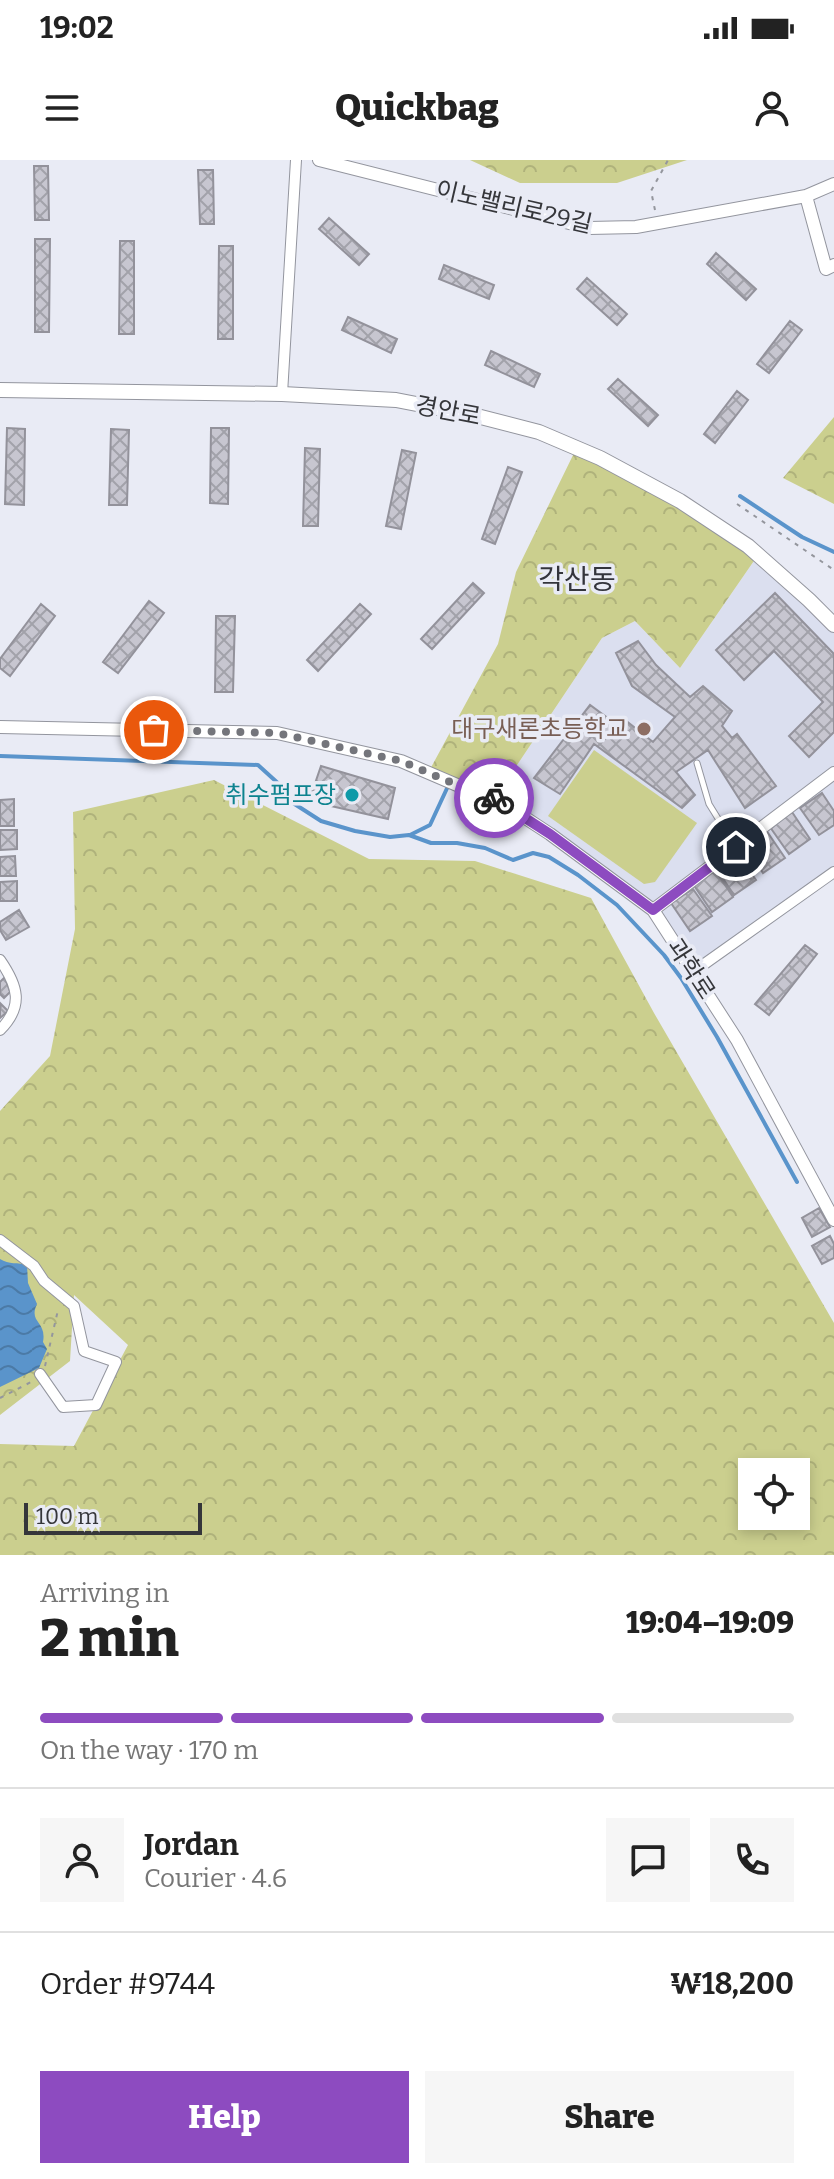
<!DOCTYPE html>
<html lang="en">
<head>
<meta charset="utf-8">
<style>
  body { margin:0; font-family:Bitter,"Noto Sans KR",serif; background:#f6f6f6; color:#222; height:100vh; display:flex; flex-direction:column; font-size:30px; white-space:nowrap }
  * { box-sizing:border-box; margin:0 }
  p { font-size:26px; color:#767676 }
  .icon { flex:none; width:44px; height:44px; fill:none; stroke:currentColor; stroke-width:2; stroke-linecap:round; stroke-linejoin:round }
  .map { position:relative; height:1395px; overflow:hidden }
  .sheet { display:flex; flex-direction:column; background:#fff; flex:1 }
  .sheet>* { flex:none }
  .tools { position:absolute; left:738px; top:1298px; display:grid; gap:16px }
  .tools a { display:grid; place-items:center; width:72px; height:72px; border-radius:0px; background:#fff; box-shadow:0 4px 12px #0003; font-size:40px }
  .scale { position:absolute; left:24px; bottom:20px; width:178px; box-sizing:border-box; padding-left:8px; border:4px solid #35363a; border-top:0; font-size:22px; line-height:28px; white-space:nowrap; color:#35363a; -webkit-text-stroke:6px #e9ebf5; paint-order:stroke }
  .pin { position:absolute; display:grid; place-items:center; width:68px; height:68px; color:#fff; margin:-34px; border:4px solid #fff; border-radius:50%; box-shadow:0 2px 8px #0007 }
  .courier { position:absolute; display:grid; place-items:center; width:80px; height:80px; margin:-40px; border:6px solid #8d4bc0; border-radius:50%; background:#fff; color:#222; box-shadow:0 2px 10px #0007 }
  .overview em { font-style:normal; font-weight:800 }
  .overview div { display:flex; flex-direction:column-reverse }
  .overview { display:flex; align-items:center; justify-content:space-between; height:136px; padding:0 40px }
  h1 { font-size:52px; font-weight:800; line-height:60px }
  .bar { display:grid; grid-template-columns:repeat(4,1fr); gap:12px 8px; align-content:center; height:96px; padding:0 40px }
  .bar i { height:10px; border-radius:6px; background:#e0e0e0 }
  .bar .selected { background:#8d4bc0 }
  .bar p { grid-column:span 4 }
  .line { display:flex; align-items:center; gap:20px; padding:0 40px; border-top:2px solid #e0e0e0 }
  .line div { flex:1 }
  .round { display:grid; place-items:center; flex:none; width:84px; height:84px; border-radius:0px; background:#f6f6f6 }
  .cta { display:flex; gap:16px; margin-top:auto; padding:16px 40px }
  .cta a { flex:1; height:92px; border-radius:0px; background:#8d4bc0; color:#fff; font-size:32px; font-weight:800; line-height:92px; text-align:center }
  .cta a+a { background:#f6f6f6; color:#222 }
  .status { display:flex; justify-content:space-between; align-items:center; height:56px; padding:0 40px; background:#fff; direction:ltr }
  .status svg { height:22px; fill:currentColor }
  header { display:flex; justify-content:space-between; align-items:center; height:104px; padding:0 40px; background:#fff; font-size:36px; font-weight:800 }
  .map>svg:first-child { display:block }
</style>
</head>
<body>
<div class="status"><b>19:02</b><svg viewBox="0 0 49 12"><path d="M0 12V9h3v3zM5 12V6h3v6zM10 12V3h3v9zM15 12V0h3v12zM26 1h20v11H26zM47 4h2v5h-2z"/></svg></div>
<header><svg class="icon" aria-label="menu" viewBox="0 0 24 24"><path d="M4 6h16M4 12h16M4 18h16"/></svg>Quickbag<svg class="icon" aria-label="person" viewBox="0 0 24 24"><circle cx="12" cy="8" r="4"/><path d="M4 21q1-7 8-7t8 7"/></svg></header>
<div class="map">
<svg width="834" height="1395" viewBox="0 0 834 1395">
  <defs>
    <pattern id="forest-crowns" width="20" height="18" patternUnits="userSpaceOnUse" patternTransform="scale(2)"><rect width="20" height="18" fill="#cbcf8e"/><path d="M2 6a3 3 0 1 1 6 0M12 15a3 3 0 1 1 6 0" fill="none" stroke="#afb27b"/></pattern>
    <pattern id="water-waves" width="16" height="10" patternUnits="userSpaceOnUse" patternTransform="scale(2)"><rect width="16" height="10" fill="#5a94cb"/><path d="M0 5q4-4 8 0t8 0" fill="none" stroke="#4b7aa6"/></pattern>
    <pattern id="building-cross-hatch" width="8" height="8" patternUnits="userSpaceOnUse" patternTransform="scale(2)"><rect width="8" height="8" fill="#c7c6d0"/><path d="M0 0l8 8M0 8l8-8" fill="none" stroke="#a2a2aa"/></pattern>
  </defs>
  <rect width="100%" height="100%" fill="#e9ebf5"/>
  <path fill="#dbdfef" d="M758,395L834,465V712L693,812L653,750L495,638L602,478L635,461L680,508Z"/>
  <path fill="url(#forest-crowns)" fill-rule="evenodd" d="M470,0H687L617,23H520Z
    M834,257V344L783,318Z
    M576,289L758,395L680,508L635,461L602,478L495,638L428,613L498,484L516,412Z
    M214,620L369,699L475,701L591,738L654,853L834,1163V1395H0V1284L74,1286L128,1185L74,1135L70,1201L0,1255V951L50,896L75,769L73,652ZM752,1312H796V1356H752Z"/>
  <path fill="#cbcf8e" d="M594,590L697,663L655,722L644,724L548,656Z"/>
  <path fill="url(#water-waves)" d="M0,1099C9,1105 18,1102 27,1105L28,1123L37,1144C28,1163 47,1161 43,1182L47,1189L39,1208L0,1227Z"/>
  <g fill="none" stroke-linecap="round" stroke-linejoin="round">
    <path stroke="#5a94cb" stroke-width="4" d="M740,336L802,377L834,392
      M0,596L258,605L280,625L293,643L321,661L355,671L390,677L409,675L431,683H457L485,688L513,700L533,693L549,697L578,715L617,745L664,795L681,818L717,877L797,1022
      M410,675L430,665L449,624"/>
  </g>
  <path fill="url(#building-cross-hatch)" stroke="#93929b" stroke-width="2" d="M34,6H48L49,60H35Z
    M198,10H213L214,64H200Z
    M329,58L369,94L359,105L319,69Z
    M35,79H50L49,172H35Z
    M120,81H134V174H119Z
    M219,86H233V179H218Z
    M716,93L756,129L746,140L707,104Z
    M444,105L494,125L489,139L439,119Z
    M587,118L627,154L617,165L577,129Z
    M348,157L397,179L391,193L342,170Z
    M790,161L802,170L769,213L757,204Z
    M491,191L540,214L534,227L485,205Z
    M618,219L658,255L648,266L608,229Z
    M737,231L748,240L715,283L704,274Z
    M7,268L25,269L24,345L5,344Z
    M211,268H229L228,344L210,343Z
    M111,269L129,270L127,345H109Z
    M305,288L320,289L318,366H303Z
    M402,290L416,293L401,369L386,366Z
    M508,307L522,312L495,384L482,379Z
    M473,423L484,433L432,489L421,479Z
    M775,433L834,494V572L809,597L789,576L823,542L774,491L744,520L716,490Z
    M149,441L164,453L118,513L103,502Z
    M41,444L55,456L10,516L0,508V499Z
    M360,444L371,454L318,511L307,500Z
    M216,456H235L233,532H215Z
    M638,481L656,505L690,537L703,526L732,551L722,566L732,578L737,574L776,626L745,648L708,590L676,612L695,635L682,648L594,584L560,634L534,618L590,545L620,567L625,560L653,582L675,557L632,526L616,493Z
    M321,606L395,628L388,659L309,641Z
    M822,633L834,651V665L819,675L800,648Z
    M14,639V666H0V640Z
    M792,652L810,679L789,694L770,667Z
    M0,670H17V689L0,690Z
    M766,670L785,698L763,713L745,685Z
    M737,693L756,720L734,735L716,708Z
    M15,696L16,716H0V697Z
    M715,710L733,737L712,752L693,724Z
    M17,721V741H0V722Z
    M693,729L712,756L690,771L671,743Z
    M19,750L29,767L6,780L0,770V762Z
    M805,785L817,794L769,855L755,844Z
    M5,817L10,832L4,838L0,834V822Z
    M0,843L8,851L0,858Z
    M819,1048L830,1067L812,1077L802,1058Z
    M830,1076L834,1084V1098L822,1104L812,1086Z"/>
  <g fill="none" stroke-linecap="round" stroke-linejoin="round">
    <defs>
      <path id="service" d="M697,603L709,644L735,686"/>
      <path id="minor" d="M282,234L296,0
        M0,800C18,826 24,846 0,870
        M693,812L834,712
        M0,1080L34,1106L44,1121L74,1146L84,1191L116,1202L96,1245L63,1247L40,1214"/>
      <path id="tertiary" d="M319,0L589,68L636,67L806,36L834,24
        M806,36L826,109L834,105
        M0,567L277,573L401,601L485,637L495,638L550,674L653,750L737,880L834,1060
        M653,750L834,613"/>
      <path id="secondary" d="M0,230L282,234L396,240L473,255L539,272L600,298L680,341L748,386L809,440L834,465"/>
    </defs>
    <use href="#service" stroke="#93959e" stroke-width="7"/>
    <use href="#minor" stroke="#93959e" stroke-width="12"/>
    <use href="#tertiary" stroke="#93959e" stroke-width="14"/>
    <use href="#secondary" stroke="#93959e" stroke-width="16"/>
    <path stroke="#94969d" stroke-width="2" stroke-dasharray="4 6" stroke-linecap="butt" d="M655,50L651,31L668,0
      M737,344L834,410
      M45,1206L58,1150
      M0,1238L31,1222"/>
    <use href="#service" stroke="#fff" stroke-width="5"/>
    <use href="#minor" stroke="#fff" stroke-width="10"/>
    <use href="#tertiary" stroke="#fff" stroke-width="12"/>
    <use href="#secondary" stroke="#fff" stroke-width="14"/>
  </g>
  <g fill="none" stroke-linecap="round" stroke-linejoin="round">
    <path stroke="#74757b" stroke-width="8" stroke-dasharray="0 14.4" d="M154,570L277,573L401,601L485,637L494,638"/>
    <path stroke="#8d4bc0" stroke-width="10" d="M494,638L550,674L653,750L736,687"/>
  </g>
  <circle fill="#8d6e63" stroke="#e9ebf5" stroke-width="3" cx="644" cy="569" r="8"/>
  <circle fill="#0f9aa8" stroke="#e9ebf5" stroke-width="3" cx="352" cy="635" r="8"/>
  <g text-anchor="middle" stroke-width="7" stroke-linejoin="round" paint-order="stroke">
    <g font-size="24" fill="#35363a" stroke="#e9ebf5">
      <text transform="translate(514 47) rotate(13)" y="8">이노밸리로29길</text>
      <text transform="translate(448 251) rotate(11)" y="8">경안로</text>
      <text transform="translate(691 809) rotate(57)" y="8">과학로</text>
    </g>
    <g font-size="24" fill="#785e54" stroke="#e9ebf5" text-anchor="end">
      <text x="628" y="577">대구새론초등학교</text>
    </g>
    <g font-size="24" fill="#0d838f" stroke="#e9ebf5" text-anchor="end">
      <text x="336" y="643">취수펌프장</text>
    </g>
    <g font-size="28" fill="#33343c" stroke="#e9ebf5">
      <text x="577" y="429">각산동</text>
    </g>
  </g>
</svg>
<div class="tools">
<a><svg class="icon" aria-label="locate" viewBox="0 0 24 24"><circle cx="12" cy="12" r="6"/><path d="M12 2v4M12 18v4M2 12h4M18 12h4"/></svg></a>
</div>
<div class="scale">100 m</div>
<div class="pin" style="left:154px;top:570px;background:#ea580c"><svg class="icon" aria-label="bag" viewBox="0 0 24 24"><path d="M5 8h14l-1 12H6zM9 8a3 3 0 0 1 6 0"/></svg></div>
<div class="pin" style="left:736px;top:687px;background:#1f2937"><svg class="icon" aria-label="home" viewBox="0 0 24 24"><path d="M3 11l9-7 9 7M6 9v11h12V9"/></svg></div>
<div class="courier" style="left:494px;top:638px"><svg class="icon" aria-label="bike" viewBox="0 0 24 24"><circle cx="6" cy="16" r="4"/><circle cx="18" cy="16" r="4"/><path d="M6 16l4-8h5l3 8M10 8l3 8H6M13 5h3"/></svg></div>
</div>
<section class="sheet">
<div class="overview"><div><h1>2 min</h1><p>Arriving in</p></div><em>19:04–19:09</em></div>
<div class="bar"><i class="selected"></i><i class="selected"></i><i class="selected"></i><i></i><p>On the way · 170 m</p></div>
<div class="line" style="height:144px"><a class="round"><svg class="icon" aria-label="person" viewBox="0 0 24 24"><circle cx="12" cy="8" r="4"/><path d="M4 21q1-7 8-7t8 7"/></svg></a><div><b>Jordan</b><p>Courier · 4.6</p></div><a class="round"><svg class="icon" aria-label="chat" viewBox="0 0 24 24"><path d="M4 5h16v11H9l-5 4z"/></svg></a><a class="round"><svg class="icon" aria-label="phone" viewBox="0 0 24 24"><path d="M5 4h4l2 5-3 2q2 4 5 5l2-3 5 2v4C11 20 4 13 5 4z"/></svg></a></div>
<div class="line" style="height:104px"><div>Order #9744</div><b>₩18,200</b></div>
<div class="cta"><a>Help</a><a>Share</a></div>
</section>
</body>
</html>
